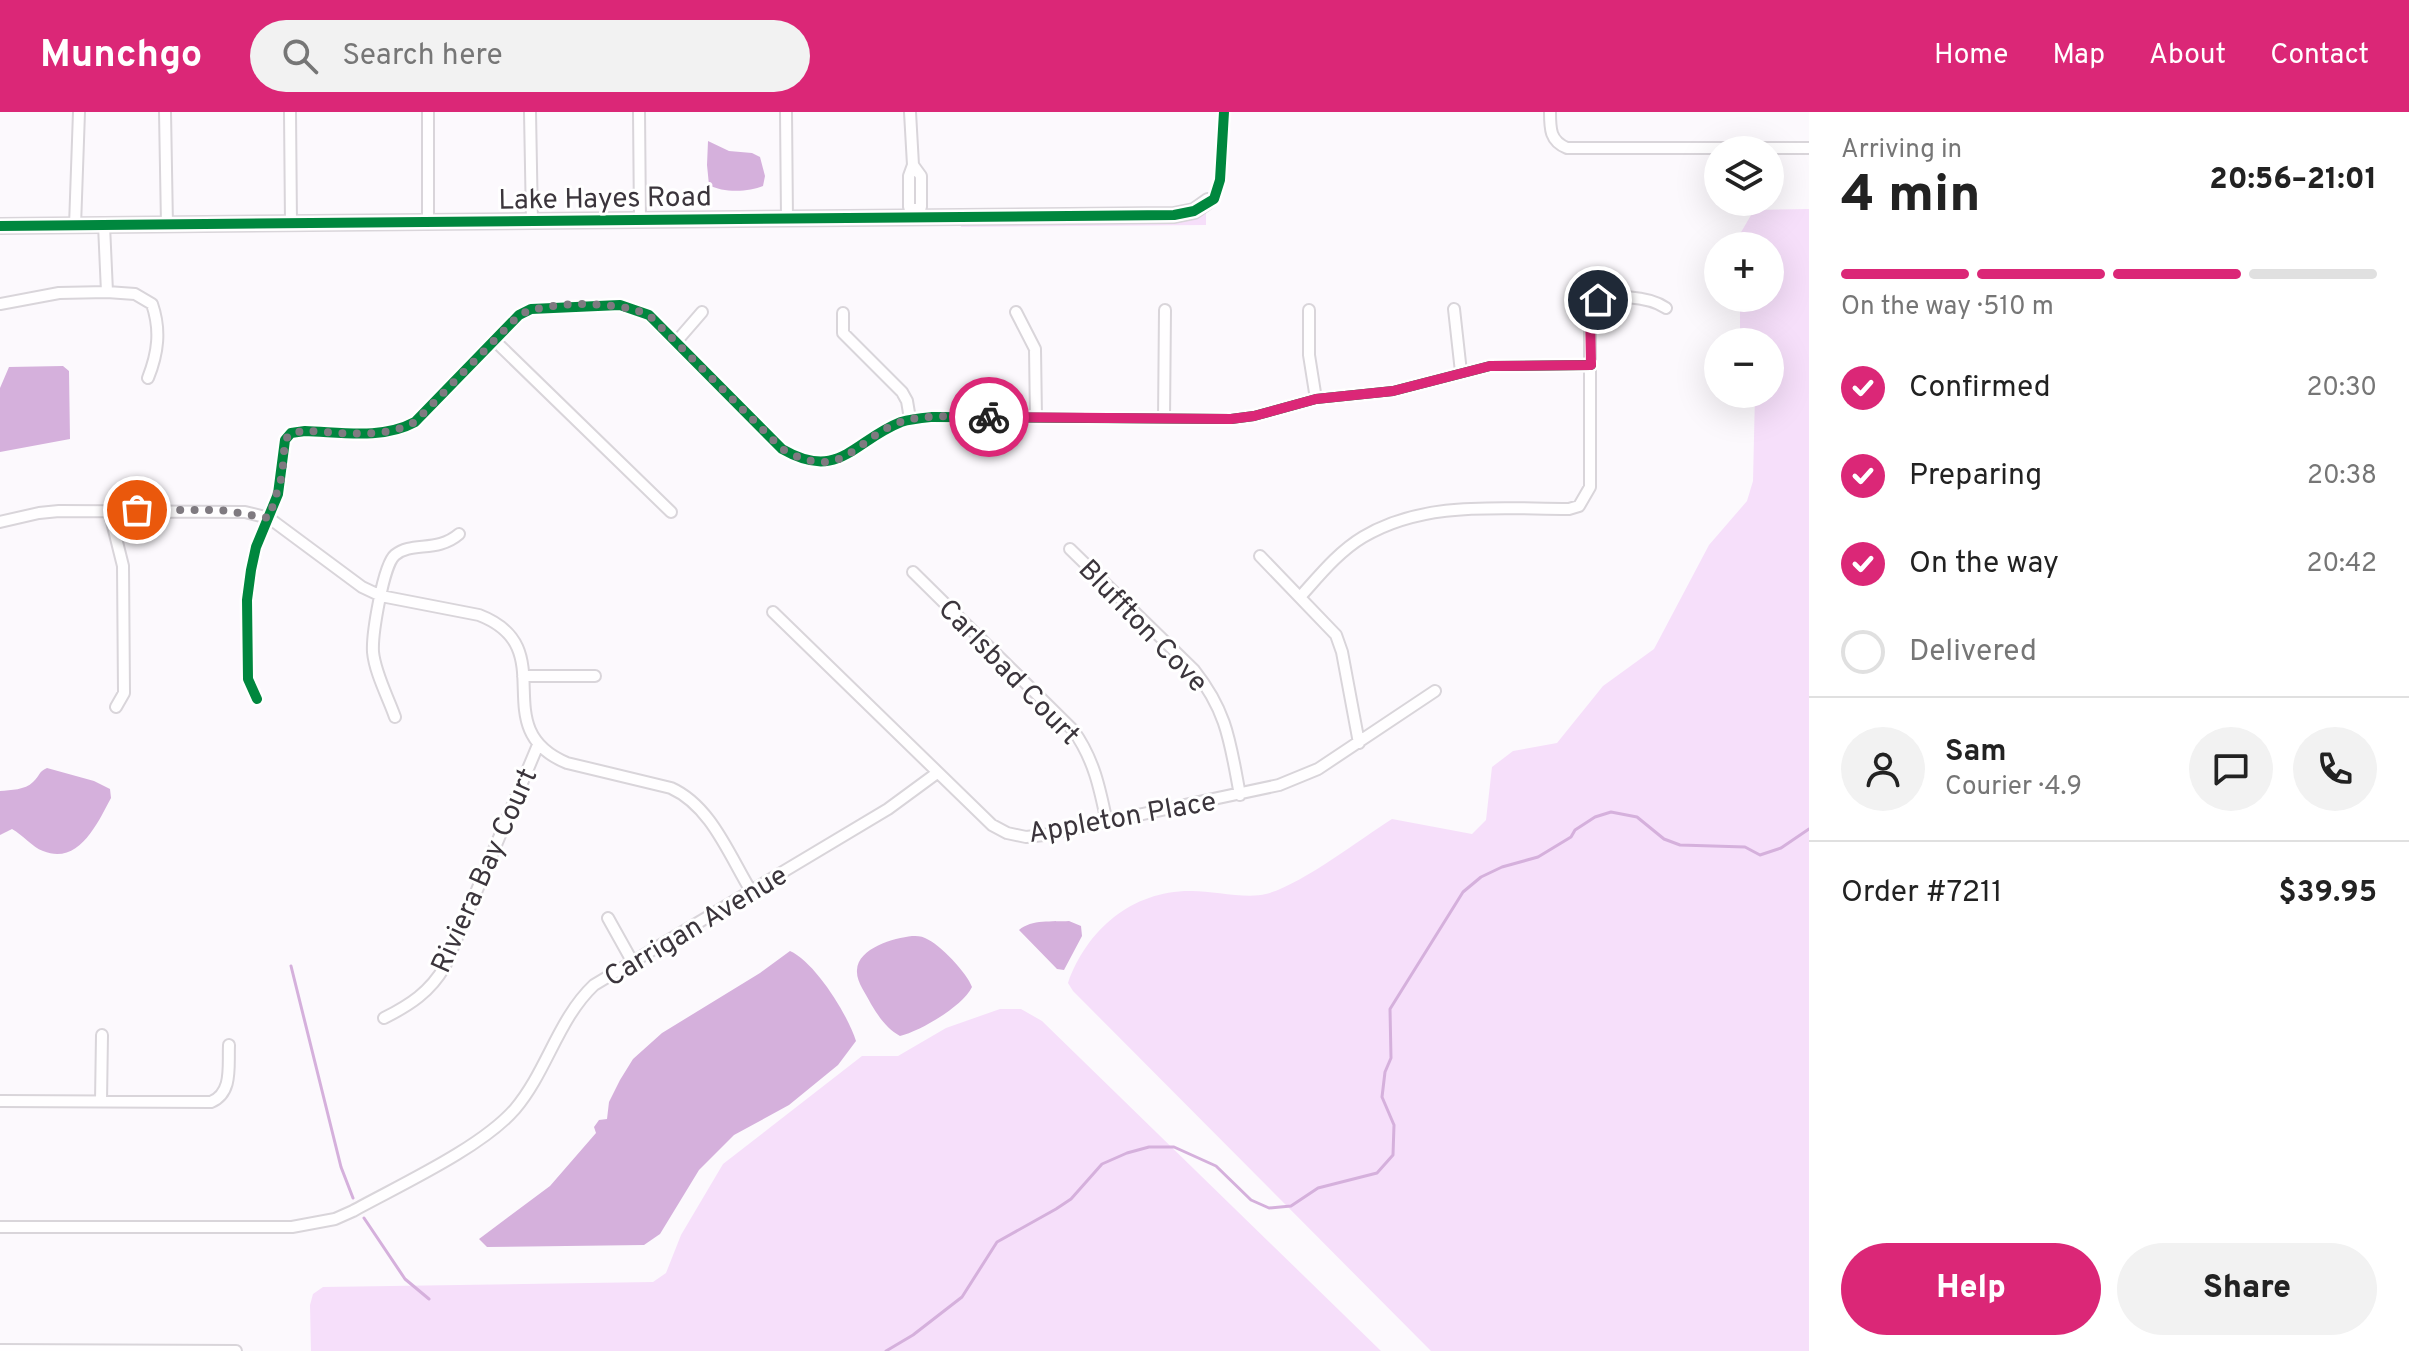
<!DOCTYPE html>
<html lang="en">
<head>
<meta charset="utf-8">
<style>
  body { margin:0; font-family:Overpass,sans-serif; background:#f2f2f2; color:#222; height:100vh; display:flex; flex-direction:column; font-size:30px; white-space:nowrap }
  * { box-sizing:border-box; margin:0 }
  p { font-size:26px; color:#767676 }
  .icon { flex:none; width:44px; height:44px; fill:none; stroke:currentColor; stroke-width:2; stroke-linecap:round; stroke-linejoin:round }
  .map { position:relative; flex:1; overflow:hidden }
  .side { display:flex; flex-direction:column; background:#fff; width:600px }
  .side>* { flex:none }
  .buttons { position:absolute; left:1704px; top:24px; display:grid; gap:16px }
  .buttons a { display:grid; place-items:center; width:80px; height:80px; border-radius:50%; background:#fff; box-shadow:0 8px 32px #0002; font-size:40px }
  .pin { position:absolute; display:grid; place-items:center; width:68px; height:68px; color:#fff; margin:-34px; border:4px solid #fff; border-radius:50%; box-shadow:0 2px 8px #0007 }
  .courier { position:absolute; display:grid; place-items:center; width:80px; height:80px; margin:-40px; border:6px solid #db2777; border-radius:50%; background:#fff; color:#222; box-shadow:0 2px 10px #0007 }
  .headline em { font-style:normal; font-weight:800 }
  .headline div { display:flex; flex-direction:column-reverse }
  .headline { display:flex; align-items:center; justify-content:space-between; height:136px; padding:0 32px }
  h1 { font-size:52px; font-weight:800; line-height:60px }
  .bar { display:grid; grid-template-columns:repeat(4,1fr); gap:12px 8px; align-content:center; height:96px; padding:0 32px }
  .bar i { height:10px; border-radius:6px; background:#e0e0e0 }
  .bar .on { background:#db2777 }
  .bar p { grid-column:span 4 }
  .line { display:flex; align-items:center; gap:20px; padding:0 32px; border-top:2px solid #e0e0e0 }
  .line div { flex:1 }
  .round { display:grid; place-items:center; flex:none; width:84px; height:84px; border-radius:42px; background:#f2f2f2 }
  ol { padding:0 32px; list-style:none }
  li { display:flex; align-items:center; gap:24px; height:88px }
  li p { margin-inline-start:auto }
  li .icon { padding:8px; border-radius:50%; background:#db2777; color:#fff; stroke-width:4 }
  li:last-child { color:#767676 }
  li i { width:44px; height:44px; border:4px solid #e0e0e0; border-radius:50% }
  .cta { display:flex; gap:16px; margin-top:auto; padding:16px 32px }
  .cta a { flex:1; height:92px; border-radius:48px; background:#db2777; color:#fff; font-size:32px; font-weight:800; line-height:92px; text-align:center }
  .cta a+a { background:#f2f2f2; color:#222 }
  header { display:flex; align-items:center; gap:48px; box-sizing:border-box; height:112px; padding:0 40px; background:#db2777; color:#fff }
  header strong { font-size:38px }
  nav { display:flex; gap:44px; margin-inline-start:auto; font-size:28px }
  .search { width:560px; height:72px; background:#f2f2f2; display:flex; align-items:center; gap:20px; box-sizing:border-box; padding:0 28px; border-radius:44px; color:#767676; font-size:30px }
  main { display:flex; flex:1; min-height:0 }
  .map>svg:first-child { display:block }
</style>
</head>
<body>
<header>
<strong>Munchgo</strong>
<div class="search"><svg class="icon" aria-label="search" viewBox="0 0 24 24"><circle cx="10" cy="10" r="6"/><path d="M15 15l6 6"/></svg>Search here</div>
<nav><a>Home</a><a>Map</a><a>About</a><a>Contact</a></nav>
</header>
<main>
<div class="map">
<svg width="1809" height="1239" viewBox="0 0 1809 1239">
  <rect width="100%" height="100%" fill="#fcf9fd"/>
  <path fill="#f6dffa" d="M1206,96V113L961,115V110Z
    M1809,97V1239H1431L1073,879L1068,871C1087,817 1133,778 1192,779C1213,779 1246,787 1266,782C1301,773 1359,728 1392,707L1472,722L1486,708L1492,655L1513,639L1557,631L1603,574L1654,537L1709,433L1747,389L1753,369L1755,282H1770V230H1740V186H1770V134H1740V122L1754,98Z
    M1000,897H1021L1042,909L1381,1239H311L310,1193L313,1182L323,1175L653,1170L666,1161L681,1123L723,1052L862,944H898L946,916Z"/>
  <path fill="#d5b0dc" d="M708,29L729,39L752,41L760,45L765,64L763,74C749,80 723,81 709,73L707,53Z
    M63,254L69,259L70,327L0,340V276L9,255Z
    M47,656L94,669L110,677L111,686C98,710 79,754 43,739C32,735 23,723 12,717L0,723V679C11,678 25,678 33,670C40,664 38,660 47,656Z
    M1069,809L1081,814L1082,824L1064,858L1057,857L1019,818C1032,807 1052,810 1069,809Z
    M912,824C916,824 921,824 925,826C940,832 967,861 972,875C962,895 920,919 900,924C887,917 878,904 871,892C866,881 856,870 857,858C858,836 894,826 912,824Z
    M790,839C815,850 848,903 856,929L838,953L789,993L734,1023L699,1058L660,1122L644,1133L487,1135L479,1127L550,1074L596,1021L594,1015L599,1008L607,1007L609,990L620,968L633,947L662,921L760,861Z"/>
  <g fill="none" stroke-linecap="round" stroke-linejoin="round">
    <path stroke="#d5b0dc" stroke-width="3" d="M291,854L341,1055L353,1086
      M364,1106L405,1167L429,1187
      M886,1239L913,1223L962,1185L997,1130L1056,1097L1071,1087L1102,1052L1127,1041L1149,1035H1174L1216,1054L1251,1088L1269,1096L1291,1094L1318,1076L1377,1061L1393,1043L1394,1013L1382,985L1385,960L1391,946L1390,897L1463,780L1481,765L1502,755L1538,745L1571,725L1575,718L1595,705L1611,700L1637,705L1664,727L1680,733L1745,735L1760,743L1781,736L1809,717"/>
    <defs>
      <path id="street" d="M165,0L167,113
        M290,0L291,111
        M428,0V110
        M530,0L532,110
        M639,0L640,109
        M786,0L787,107
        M910,0L913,53L909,64V95L915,98V106
        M1550,0C1550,17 1550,29 1567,36H1809
        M913,53L921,64V95L915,98
        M1208,89L1214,87L1220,68L1224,0
        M104,113L107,180
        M75,114L79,0
        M0,192L59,181L107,180L135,182L152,192C161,218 158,241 148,266
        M1454,197L1461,260
        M1309,198V243L1316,287
        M1016,200L1035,237L1036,306
        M843,201V221L902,280L907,289L910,307
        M495,229L671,400
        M676,230L702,200
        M1164,307L1165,198
        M109,398L123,454L124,581L116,595
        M0,410L39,401L59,399L245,400L269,406L362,475L381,484L479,503C565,536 483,616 567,651L671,676C711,694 729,743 751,779
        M1070,437L1194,558C1228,601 1230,631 1240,683
        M1260,444L1336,523L1342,540L1359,631
        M913,460L1073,618C1094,647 1100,677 1107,711
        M1300,485C1319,464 1338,440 1363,425C1425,388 1499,397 1569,397L1579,394L1590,375V202L1593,194C1607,179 1650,185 1666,196
        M773,500L992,713L1007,721L1026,725L1044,723L1279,673L1318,657L1435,579
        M523,564H595
        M257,587L248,567L247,488L251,458L256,435L278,382L285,328L291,321L305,319C340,320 382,328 415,310L519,203L531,197L620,193L649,203L782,337C839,370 853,329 901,310C911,307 922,306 932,305L1231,307L1254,304L1316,287L1393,279L1490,254L1591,253
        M395,605C388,585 375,561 373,540C372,523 383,453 395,443C412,429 437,441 459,422
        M608,806L632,849
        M384,906C410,893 430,880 445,854L538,633
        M0,989L211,990C233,981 228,954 229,933
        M101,989L102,923
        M0,1115H292L335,1107L353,1099C400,1073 481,1036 515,997C547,959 558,907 594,873L888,697L937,661
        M0,1238L236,1239"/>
      <path id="secondary" d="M0,114L1174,103L1194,99L1208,89"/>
    </defs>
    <use href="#street" stroke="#d9d5da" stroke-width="14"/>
    <use href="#secondary" stroke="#d9d5da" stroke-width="18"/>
    <use href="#street" stroke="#fffeff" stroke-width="10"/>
    <use href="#secondary" stroke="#fffeff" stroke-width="14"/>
    <defs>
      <path id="cycleway" d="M0,114L1174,103L1194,99L1214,87L1220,68L1224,0
        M257,587L248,567L247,488L251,458L256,435L278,382L285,328L291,321L305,319C340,320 382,328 415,310L519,203L531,197L620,193L649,203L782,337C839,370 853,329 901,310C911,307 922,306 932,305L1231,307L1254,304L1316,287L1393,279L1490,254L1591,253"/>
    </defs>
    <use href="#cycleway" stroke="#fff" stroke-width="15"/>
    <use href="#cycleway" stroke="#00873e" stroke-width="10"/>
  </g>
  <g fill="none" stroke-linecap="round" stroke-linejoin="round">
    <path stroke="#7f7a80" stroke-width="8" stroke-dasharray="0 14.4" d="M137,398H220L269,406L282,364L285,328L291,321L305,319C340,320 382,328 415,310L519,203C549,188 619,189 649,203L782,337C847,374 855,322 907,308C933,302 963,305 989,305"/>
    <path stroke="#db2777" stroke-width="10" d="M989,305L1231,307L1254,304L1316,287L1393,279L1490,254L1591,253L1590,202L1598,188"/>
  </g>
  <g text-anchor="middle" stroke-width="6" stroke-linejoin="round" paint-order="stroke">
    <g font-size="28" fill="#3b353c" stroke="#fff">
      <text transform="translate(605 85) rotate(-1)" y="10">Lake Hayes Road</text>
      <text transform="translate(1144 513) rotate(46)" y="10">Bluffton Cove</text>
      <text transform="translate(1010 559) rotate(46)" y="10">Carlsbad Court</text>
      <text transform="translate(1122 704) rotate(-10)" y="10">Appleton Place</text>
      <text transform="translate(483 758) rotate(-66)" y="10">Riviera Bay Court</text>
      <text transform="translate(695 813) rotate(-31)" y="10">Carrigan Avenue</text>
    </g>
  </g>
</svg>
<div class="buttons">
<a><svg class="icon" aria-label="layers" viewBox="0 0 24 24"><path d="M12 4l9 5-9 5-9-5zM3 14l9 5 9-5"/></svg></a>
<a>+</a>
<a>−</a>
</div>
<div class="pin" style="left:137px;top:398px;background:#ea580c"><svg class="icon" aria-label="bag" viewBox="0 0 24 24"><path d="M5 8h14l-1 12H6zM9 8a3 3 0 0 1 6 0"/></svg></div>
<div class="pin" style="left:1598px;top:188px;background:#1f2937"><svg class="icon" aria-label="home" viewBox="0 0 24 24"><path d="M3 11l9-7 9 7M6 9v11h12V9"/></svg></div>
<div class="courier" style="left:989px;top:305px"><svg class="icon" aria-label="bike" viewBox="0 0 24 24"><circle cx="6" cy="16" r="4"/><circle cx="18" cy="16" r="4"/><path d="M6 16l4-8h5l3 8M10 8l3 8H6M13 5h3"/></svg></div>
</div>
<section class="side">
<div class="headline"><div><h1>4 min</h1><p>Arriving in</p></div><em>20:56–21:01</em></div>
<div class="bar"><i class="on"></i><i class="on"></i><i class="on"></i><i></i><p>On the way · 510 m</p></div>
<ol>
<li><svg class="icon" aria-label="check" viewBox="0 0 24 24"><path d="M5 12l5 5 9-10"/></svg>Confirmed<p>20:30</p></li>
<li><svg class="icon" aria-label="check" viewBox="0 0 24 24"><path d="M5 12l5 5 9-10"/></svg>Preparing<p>20:38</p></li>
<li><svg class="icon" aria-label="check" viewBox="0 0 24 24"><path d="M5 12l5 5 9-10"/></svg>On the way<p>20:42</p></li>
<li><i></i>Delivered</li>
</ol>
<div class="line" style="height:144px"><a class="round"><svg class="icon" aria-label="person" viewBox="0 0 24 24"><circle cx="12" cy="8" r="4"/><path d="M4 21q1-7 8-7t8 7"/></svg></a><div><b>Sam</b><p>Courier · 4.9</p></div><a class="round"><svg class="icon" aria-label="chat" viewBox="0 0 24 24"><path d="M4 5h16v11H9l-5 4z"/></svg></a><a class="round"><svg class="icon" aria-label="phone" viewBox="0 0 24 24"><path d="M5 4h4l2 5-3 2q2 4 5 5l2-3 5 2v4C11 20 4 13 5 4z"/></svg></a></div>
<div class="line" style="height:104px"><div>Order #7211</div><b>$39.95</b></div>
<div class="cta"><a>Help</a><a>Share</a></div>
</section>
</main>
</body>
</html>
